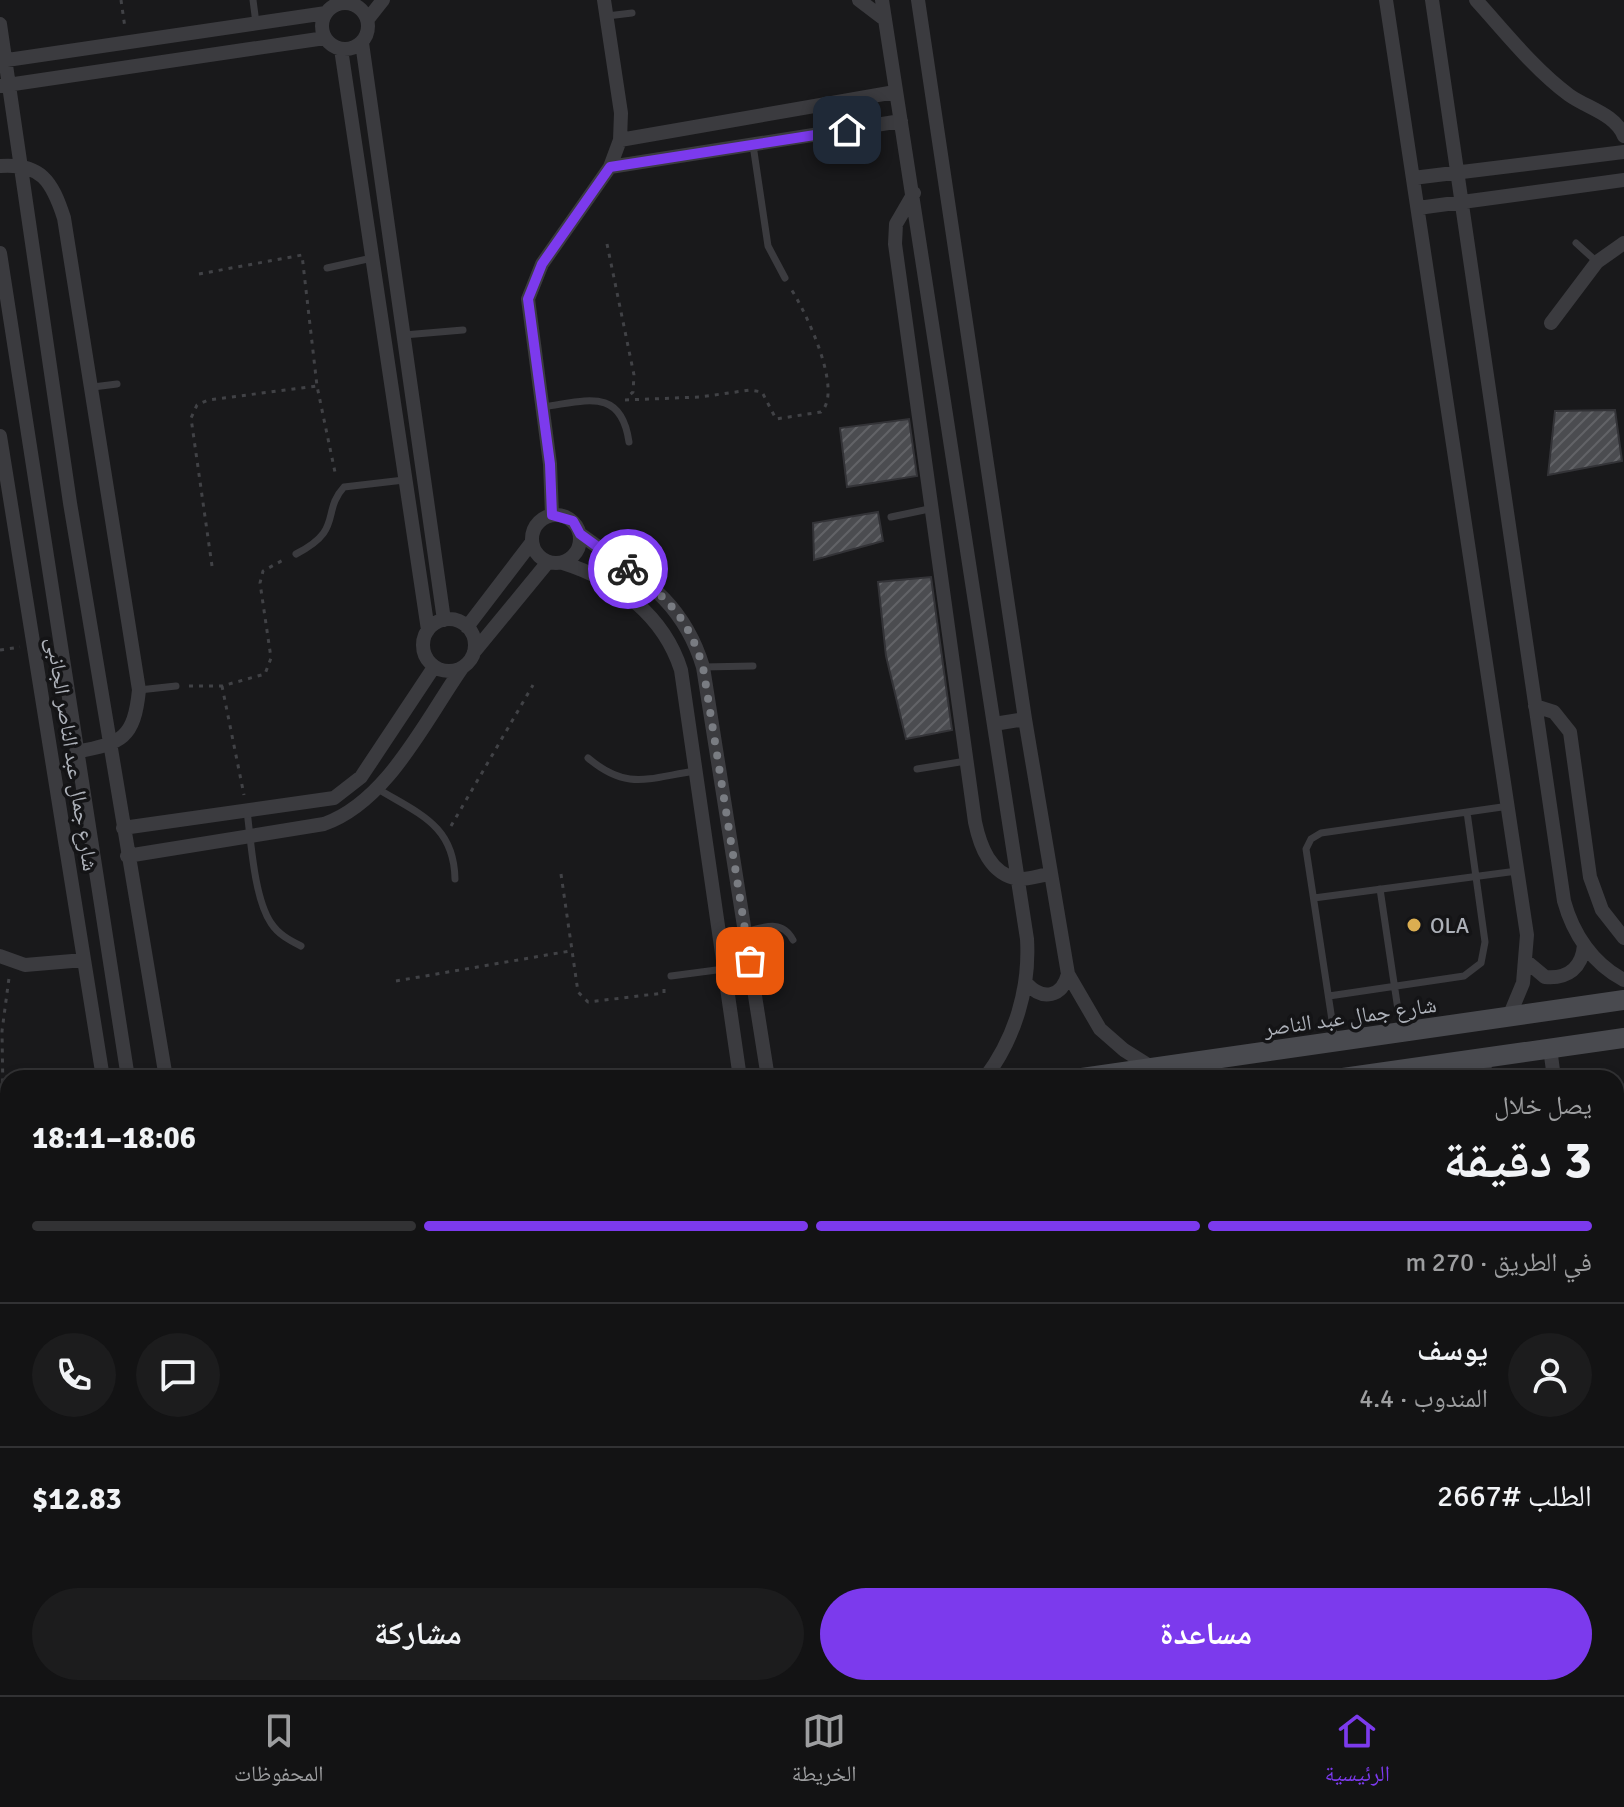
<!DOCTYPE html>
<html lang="ar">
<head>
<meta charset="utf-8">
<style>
  body { margin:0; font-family:Signika,"Noto Naskh Arabic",sans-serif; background:#1c1c1d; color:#f1f3f6; direction:rtl; height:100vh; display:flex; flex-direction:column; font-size:30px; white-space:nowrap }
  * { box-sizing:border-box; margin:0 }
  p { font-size:26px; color:#9d9ea0 }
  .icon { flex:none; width:44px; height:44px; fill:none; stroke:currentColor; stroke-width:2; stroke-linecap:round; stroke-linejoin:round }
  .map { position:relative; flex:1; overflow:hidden; direction:ltr }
  .panel { position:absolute; left:0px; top:1070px; width:1624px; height:626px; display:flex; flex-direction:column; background:#131314; border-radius:24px 24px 0 0; box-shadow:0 4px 12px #0003,0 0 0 2px #323234; direction:rtl }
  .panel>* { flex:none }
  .pin { position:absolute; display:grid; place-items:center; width:68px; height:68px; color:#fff; margin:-34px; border-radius:16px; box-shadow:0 4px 12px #0006 }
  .courier { position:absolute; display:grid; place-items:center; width:80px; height:80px; margin:-40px; border:6px solid #7c3aed; border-radius:50%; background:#fff; color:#222; box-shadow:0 2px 10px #0007 }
  .summary em { font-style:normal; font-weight:700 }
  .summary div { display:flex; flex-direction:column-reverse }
  .summary { display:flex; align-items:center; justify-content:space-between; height:136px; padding:0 32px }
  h1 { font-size:52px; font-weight:700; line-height:60px }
  .bar { display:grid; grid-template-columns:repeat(4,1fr); gap:12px 8px; align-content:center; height:96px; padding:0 32px }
  .bar i { height:10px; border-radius:6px; background:#323234 }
  .bar .current { background:#7c3aed }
  .bar p { grid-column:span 4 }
  .line { display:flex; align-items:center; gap:20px; padding:0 32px; border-top:2px solid #323234 }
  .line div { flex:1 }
  .round { display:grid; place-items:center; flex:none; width:84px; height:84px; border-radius:42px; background:#1c1c1d }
  .primary-button { display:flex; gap:16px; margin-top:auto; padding:16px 32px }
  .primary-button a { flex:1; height:92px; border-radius:48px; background:#7c3aed; color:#fff; font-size:32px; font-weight:700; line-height:92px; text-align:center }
  .primary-button a+a { background:#1c1c1d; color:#f1f3f6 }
  .dock { display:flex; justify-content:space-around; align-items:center; height:112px; border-top:2px solid #323234; background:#131314; font-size:22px; color:#9d9ea0 }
  .dock a { display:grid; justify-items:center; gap:4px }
  .dock .current { color:#7c3aed }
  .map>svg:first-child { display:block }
</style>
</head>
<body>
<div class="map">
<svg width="1624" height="1695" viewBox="0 0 1624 1695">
  <defs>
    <pattern id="building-hatch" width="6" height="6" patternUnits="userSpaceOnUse" patternTransform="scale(2)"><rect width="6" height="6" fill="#4b4c50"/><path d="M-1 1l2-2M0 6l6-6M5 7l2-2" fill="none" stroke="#626367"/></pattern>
  </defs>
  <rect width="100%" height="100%" fill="#19191b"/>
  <path fill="url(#building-hatch)" stroke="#333337" stroke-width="2" d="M1615,410L1622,461L1548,475L1555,411Z
    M909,419L917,476L847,487L840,428Z
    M878,512L883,541L814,560L813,523Z
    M931,577L952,730L906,739L886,656L878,582Z"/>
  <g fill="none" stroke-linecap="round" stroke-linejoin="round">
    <path stroke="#414246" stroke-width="3" stroke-dasharray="4 6" stroke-linecap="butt" d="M121,0L125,28
      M607,244L634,375L633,392L626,398
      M199,274L302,255L317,386L336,477
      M625,400L700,397L750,390L762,392L776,419L821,412C844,391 805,310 791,289
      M212,566L191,418L197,405L208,400L317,386
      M0,650L20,647
      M189,686H222L265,674L271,658L260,583L263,571L285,559
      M222,686L244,795
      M451,826L533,685
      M561,874L578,992L588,1002L664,993V986
      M396,981L570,951
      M0,1160L4,1158L2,1031L9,978
      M0,1389L8,1387
      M368,1688L369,1695
      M545,1688L546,1695
      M1050,1688L1051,1695
      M1190,1688L1192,1695"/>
    <path stroke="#3b3b3f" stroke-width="7" d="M253,0L256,23
      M607,16L632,13
      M753,145L768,246L785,278
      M1576,243L1597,262
      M327,268L372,258
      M404,335L463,330
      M93,387L117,384
      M542,407C583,402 621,385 629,442
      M891,517L929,509
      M296,554C344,530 321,512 344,487L404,480
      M703,667L753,666
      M139,690L176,686
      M588,758C627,791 648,778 695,771
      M917,769L966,761
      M378,789C419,814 454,825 455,879
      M247,811C251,841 254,898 271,923C278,934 289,940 301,946
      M1380,889L1401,1030
      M1314,898L1517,871
      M745,932C764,927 782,919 793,940
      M671,976L724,969
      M1329,996L1464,976L1481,963L1485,942L1467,812
      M1335,1040L1306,849L1311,839L1321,833L1509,806
      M1543,1688L1545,1695"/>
    <path stroke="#3b3b3f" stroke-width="14" d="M859,0L884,19
      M882,0L1027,939C1030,989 1015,1038 985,1078
      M918,0L1025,719L1068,974L1100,1029L1124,1050L1151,1067
      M1386,0L1527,935L1523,983L1508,1019
      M1432,0L1564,901C1573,934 1593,964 1624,980
      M1476,0C1506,33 1534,69 1569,95C1587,108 1615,114 1624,136
      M322 26a23 23 0 1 1 46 0a23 23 0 1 1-46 0Z
      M368,19L383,0
      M0,24L70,503L166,1078
      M362,43L444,620
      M341,49L428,630
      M0,61L326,13
      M0,86L325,38
      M620,140L895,92
      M0,166C41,163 52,181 64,218L139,690C134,739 122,743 76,752
      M610,167L901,121
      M1413,178L1624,152
      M914,193L896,224L895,244L975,822C980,846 990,874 1018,879C1027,880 1041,875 1050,874
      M1418,208L1624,180
      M0,253L128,1078
      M1551,323L1597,262L1624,243
      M0,436L103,1078
      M532 539a24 24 0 1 1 48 0a24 24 0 1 1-48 0Z
      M552,515L550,464L528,299L542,264L610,167L620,140L621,113L604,0
      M580,534C636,575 682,597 703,667L768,1078
      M563,563C617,580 664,616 681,670L740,1078
      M423 645a26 26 0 1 1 52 0a26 26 0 1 1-52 0Z
      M467,627L532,542
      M474,652L548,562
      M1535,706L1554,712L1570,732L1590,877L1602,910L1624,938
      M994,724L1025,719
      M123,828L334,798L361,777L434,667
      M127,856L324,824C387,802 425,721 462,668
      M0,956L25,965L84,960
      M1527,962L1545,977C1568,979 1582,968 1584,945
      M1027,984C1043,1001 1062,997 1068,974
      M1550,1048L1554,1078
      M1616,1201L1624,1199
      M0,1212L8,1210
      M1616,1463L1624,1481
      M223,1688L224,1695
      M1229,1688L1230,1695
      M1254,1688L1255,1695"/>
    <path stroke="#3b3b3f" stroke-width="18" d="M1476,1078L1486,1059
      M1578,1688L1580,1695
      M1610,1688L1612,1695"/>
    <path stroke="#494a4f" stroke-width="20" d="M1082,1078L1624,1000
      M1343,1078L1624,1038
      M0,1246L8,1244
      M0,1278L8,1277"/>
  </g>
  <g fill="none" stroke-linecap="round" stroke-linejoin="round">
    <path stroke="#797c82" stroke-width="8" stroke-dasharray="0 14.4" d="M628,569C669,599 688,618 703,667L750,961"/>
    <path stroke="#7c3aed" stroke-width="10" d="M628,569L580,534L573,521L552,515L550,464L528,299L542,264L610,167L847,130"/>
  </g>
  <circle fill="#dbae51" stroke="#141416" stroke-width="3" cx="1414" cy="925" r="8"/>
  <g text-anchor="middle" stroke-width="7" stroke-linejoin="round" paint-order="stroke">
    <g font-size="22" fill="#adb1b9" stroke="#141416">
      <text transform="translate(73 754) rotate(81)" y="8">شارع جمال عبد الناصر الجانبى</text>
      <text transform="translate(1350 1016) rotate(-8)" y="8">شارع جمال عبد الناصر</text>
    </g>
    <g font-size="22" fill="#adb1b9" stroke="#141416" text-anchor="start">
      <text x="1430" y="933">OLA</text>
    </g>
  </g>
</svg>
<div class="pin" style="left:750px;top:961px;background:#ea580c"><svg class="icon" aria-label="bag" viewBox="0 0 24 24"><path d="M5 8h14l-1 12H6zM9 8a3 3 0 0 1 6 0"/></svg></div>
<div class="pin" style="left:847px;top:130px;background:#1f2937"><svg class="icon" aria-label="home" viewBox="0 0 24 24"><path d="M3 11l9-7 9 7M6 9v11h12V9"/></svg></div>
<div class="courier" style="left:628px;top:569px"><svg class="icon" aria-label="bike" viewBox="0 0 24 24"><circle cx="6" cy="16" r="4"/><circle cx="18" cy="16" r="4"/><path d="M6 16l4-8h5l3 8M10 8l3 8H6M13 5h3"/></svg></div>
<section class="panel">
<div class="summary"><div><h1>3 دقيقة</h1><p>يصل خلال</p></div><em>18:06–18:11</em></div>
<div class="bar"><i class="current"></i><i class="current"></i><i class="current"></i><i></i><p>في الطريق · 270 m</p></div>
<div class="line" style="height:144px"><a class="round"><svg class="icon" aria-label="person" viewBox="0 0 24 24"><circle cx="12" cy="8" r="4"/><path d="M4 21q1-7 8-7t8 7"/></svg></a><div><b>يوسف</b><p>المندوب · 4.4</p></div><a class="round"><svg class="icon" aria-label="chat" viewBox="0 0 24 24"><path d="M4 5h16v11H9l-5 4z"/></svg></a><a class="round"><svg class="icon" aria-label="phone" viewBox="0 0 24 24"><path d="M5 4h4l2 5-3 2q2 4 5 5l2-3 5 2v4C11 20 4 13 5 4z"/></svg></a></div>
<div class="line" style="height:104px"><div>الطلب #2667</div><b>$12.83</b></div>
<div class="primary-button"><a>مساعدة</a><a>مشاركة</a></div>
</section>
</div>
<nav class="dock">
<a class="current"><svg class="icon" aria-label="home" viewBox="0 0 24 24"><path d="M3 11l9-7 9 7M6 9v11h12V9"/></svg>الرئيسية</a>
<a><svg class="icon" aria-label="map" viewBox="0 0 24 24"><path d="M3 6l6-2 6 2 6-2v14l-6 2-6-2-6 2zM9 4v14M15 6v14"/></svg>الخريطة</a>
<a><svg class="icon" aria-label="saved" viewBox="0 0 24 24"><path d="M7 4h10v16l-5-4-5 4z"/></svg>المحفوظات</a>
</nav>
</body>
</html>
